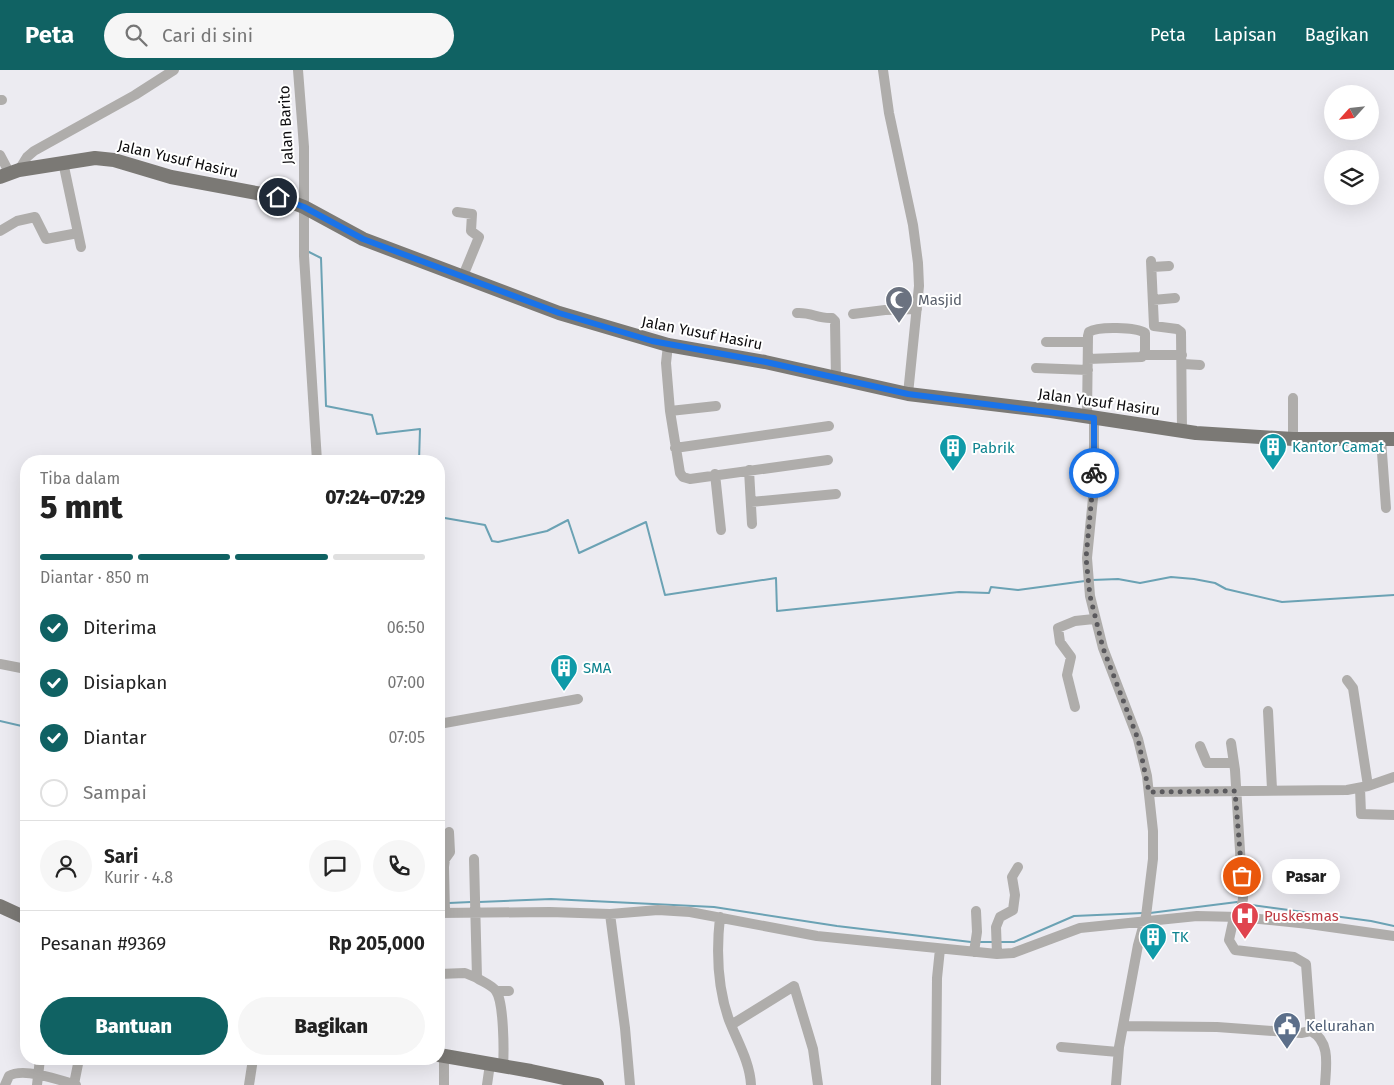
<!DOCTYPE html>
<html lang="id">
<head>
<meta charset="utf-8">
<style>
  body { margin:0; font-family:"Fira Sans",sans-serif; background:#f6f6f6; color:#222; height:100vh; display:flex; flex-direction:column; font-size:19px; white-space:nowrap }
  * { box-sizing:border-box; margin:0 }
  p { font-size:16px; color:#767676 }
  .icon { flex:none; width:28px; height:28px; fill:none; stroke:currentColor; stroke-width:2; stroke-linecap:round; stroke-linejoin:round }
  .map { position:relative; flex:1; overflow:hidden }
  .drawer { position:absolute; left:20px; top:385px; width:425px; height:610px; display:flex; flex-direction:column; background:#fff; border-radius:20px; box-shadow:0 5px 20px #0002 }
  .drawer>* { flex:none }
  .needle { width:32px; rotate:243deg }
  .controls { position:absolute; left:1324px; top:15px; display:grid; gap:10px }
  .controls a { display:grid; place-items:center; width:55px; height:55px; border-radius:50%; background:#fff; box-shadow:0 5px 20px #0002; font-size:25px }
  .pin { position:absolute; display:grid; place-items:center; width:42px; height:42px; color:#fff; margin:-21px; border:2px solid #fff; border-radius:50%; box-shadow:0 1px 5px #0007 }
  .courier { position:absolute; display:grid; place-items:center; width:50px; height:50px; margin:-25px; border:4px solid #1a73e8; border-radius:50%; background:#fff; color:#222; box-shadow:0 1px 6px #0007 }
  .bubble { position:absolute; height:35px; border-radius:18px; background:#fff; box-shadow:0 5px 20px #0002; font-size:16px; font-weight:800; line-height:35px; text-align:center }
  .head em { font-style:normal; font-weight:800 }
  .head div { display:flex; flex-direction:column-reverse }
  .head { display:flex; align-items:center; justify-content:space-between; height:85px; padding:0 20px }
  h1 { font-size:32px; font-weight:800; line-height:38px }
  .bar { display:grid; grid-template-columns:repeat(4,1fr); gap:8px 5px; align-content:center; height:60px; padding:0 20px }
  .bar i { height:6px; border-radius:4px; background:#e0e0e0 }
  .bar .selected { background:#106263 }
  .bar p { grid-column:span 4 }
  .line { display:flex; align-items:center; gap:12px; padding:0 20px; border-top:1px solid #e0e0e0 }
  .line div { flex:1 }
  .round { display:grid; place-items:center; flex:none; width:52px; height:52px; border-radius:26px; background:#f6f6f6 }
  ol { padding:0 20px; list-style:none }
  li { display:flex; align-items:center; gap:15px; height:55px }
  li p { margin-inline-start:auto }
  li .icon { padding:5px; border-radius:50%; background:#106263; color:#fff; stroke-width:4 }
  li:last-child { color:#767676 }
  li i { width:28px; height:28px; border:2px solid #e0e0e0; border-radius:50% }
  .cta { display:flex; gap:10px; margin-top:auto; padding:10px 20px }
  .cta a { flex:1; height:58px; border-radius:30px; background:#106263; color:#fff; font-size:20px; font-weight:800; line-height:58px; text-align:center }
  .cta a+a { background:#f6f6f6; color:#222 }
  header { display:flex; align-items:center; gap:30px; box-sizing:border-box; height:70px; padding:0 25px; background:#106263; color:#fff }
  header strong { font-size:24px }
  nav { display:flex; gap:28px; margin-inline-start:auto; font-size:18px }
  .search { width:350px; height:45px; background:#f6f6f6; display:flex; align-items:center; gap:12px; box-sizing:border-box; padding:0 18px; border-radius:28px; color:#767676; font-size:19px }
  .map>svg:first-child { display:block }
</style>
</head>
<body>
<header>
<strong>Peta</strong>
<div class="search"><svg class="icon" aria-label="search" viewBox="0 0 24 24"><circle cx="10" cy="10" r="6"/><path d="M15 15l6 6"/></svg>Cari di sini</div>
<nav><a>Peta</a><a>Lapisan</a><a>Bagikan</a></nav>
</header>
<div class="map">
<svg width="1394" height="1015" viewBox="0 0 1394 1015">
  <rect width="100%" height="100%" fill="#ecebf1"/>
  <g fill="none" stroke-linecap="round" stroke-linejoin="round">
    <path stroke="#6ba2b4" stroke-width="2" d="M307,181L321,188L326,336L372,345L377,364L420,359L419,391
      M439,447L485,455L492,471L498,472L547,461L568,450L579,483L646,452L665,525L776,508L777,541L959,522L989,523L991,517L1018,520L1085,511
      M1092,510L1118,509L1140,513L1171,507L1194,509L1215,513L1226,519L1282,532L1394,525
      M0,651L26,657
      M479,832L551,829L714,837L837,856L971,872
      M449,833L471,832
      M1244,834L1371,851L1394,856
      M1150,843L1237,832
      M978,872H994
      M1001,872H1014L1074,846L1143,843"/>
    <path stroke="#afadab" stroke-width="10" d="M298,0L304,77V186L317,391
      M883,0L889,43L913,155L918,193L919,216L908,324
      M0,30H2
      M0,85L9,102
      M63,92L81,177
      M19,100L27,87L34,81L135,25L174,0
      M457,142L472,144L471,161L479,167L463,206
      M0,161L17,151L35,147L46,169L78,163
      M1151,191L1154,256L1177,259L1181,262L1182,361
      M1152,197L1169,196
      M1153,230L1175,228
      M797,243C811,242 818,249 832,248L835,251L836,309
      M853,244L885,240L917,239
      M1046,272H1088
      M668,275L666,293L670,341
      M1144,285H1182
      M1183,294L1200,295
      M1036,298L1088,300
      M1293,328V369
      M716,336L670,341L680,403L683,407L690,409L828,390
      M1087,346L1088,266L1089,262C1098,256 1136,257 1145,263V282L1142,287L1088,289
      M1094,348V418L1087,488L1090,526L1103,578L1138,669L1147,706L1153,761V789L1146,846L1138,875L1119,977L1116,1015
      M1381,369L1386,438
      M675,378L829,356
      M749,400L752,454
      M715,404L721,460
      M751,432L836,424
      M0,594L26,599
      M1347,610L1353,618L1368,716
      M1075,637L1067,605L1071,587L1060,572L1058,558L1075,551L1094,549
      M1268,641L1272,719
      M439,654L578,629
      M1231,673L1235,700L1243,829L1239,847
      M1200,676L1207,693H1233
      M1360,718L1361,744L1394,745
      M1149,722L1347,720L1368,716L1394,707
      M474,789L477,908C483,912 492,915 496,921C504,932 504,982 503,996
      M439,843L550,842L610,844L658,840L690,842L817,866L997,884L1013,883L1080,858L1197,846L1239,847L1309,854L1394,866
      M445,843L444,797L445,789L450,782L449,762
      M610,844L625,958L630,1015
      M720,847C716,883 717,916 729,950C737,971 750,992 751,1015
      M1234,847L1229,870L1235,880L1294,887L1306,894L1311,961C1331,972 1326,996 1325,1015
      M974,882L977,862L976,841
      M997,884L996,857L1000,847L1013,840L1015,825L1012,807L1018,797
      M439,904L465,903L477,908
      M496,921H509
      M731,955L794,916L813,979L818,1015
      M1123,956L1217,957L1301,963L1311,961
      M1061,977L1118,982
      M74,1014L79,989
      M5,1015L9,1006C23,997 60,1010 76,1015
      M37,1015L40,989
      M249,1015L253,989
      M444,1015V986
      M487,1015L490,994
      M936,1015L937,908L940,879"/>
    <path stroke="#7b7975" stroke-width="14" d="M0,107L19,100L95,88L114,90L171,107L278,127L304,137L363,169L559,243L668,275L765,292L908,324L1051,341L1196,363L1293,369H1394
      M0,836L26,848
      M439,985L531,1001L597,1015"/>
  </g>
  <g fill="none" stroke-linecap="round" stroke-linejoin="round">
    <path stroke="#5a595d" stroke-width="5" stroke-dasharray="0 9" d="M1094,403L1086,488L1090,526L1103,578L1138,669L1149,722L1235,721L1242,806"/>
    <path stroke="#1a73e8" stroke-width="6" d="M278,127L304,137L363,169L559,243L652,271L766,292L908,324L1094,348V403"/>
  </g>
  <defs>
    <symbol id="mosque-pin" viewBox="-11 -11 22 30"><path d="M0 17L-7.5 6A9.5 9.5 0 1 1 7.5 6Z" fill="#6b7280" stroke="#fff"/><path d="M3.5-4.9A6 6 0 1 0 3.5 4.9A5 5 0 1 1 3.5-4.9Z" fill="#fff"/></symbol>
    <symbol id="building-pin" viewBox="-11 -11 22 30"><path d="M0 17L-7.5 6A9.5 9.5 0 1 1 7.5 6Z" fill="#0f9aa8" stroke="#fff"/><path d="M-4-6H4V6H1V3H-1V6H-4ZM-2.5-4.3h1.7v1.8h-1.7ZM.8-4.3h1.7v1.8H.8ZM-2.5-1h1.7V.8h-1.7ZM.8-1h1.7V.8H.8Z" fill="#fff"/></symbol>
    <symbol id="hospital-pin" viewBox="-11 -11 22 30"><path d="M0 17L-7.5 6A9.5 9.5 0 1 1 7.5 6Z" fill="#e0444e" stroke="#fff"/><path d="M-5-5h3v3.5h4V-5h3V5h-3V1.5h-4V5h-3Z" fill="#fff"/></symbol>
    <symbol id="civic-pin" viewBox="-11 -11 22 30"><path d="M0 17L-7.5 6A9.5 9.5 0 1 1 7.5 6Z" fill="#5c6f8a" stroke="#fff"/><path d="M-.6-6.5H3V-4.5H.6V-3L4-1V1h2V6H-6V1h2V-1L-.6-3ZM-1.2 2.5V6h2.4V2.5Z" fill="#fff"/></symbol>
  </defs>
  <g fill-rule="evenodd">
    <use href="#mosque-pin" x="883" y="214" width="32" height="43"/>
    <use href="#building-pin" x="1257" y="361" width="32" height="43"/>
    <use href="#building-pin" x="937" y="362" width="32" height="43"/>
    <use href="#building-pin" x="548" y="582" width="32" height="43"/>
    <use href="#hospital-pin" x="1229" y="830" width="32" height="43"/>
    <use href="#building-pin" x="1137" y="851" width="32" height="43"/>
    <use href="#civic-pin" x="1271" y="940" width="32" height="43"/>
  </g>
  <g text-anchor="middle" stroke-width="4" stroke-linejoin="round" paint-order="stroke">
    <g font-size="15" fill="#0c0b0d" stroke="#fff">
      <text transform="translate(286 55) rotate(-93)" y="5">Jalan Barito</text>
      <text transform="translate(178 89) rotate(13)" y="5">Jalan Yusuf Hasiru</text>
      <text transform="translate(702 263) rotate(11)" y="5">Jalan Yusuf Hasiru</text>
      <text transform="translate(1099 332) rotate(8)" y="5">Jalan Yusuf Hasiru</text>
    </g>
    <g font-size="15" fill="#5b616d" stroke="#fff" text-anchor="start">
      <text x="918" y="235">Masjid</text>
    </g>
    <g font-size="15" fill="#0d838f" stroke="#fff" text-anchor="start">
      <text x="1292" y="382">Kantor Camat</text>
      <text x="972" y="383">Pabrik</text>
      <text x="583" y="603">SMA</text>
      <text x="1172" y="872">TK</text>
    </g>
    <g font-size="15" fill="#be3a42" stroke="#fff" text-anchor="start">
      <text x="1264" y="851">Puskesmas</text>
    </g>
    <g font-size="15" fill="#4e5e75" stroke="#fff" text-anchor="start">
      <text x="1306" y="961">Kelurahan</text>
    </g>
  </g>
</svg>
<div class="controls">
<a><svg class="needle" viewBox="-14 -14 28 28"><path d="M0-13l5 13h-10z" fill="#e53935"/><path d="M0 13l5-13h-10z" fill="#767676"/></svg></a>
<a><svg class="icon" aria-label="layers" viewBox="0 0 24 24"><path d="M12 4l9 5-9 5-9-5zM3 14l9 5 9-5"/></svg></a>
</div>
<div class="pin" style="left:1242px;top:806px;background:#ea580c"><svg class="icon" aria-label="bag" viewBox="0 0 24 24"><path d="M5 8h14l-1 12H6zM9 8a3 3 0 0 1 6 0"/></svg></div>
<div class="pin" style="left:278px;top:127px;background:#1f2937"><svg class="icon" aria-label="home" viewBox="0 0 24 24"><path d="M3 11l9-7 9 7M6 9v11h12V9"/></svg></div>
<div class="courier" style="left:1094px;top:403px"><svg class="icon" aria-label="bike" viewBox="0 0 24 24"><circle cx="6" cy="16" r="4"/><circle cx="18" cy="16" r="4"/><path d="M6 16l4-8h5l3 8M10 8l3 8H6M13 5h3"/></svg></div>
<div class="bubble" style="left:1272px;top:789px;width:68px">Pasar</div>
<section class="drawer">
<div class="head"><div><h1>5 mnt</h1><p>Tiba dalam</p></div><em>07:24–07:29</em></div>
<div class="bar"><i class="selected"></i><i class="selected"></i><i class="selected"></i><i></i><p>Diantar · 850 m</p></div>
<ol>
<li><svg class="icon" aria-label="check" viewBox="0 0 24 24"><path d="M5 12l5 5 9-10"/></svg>Diterima<p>06:50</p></li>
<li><svg class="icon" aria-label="check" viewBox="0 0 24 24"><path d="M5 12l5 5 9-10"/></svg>Disiapkan<p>07:00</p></li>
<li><svg class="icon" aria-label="check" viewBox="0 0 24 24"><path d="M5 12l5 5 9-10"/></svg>Diantar<p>07:05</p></li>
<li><i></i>Sampai</li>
</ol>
<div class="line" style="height:90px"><a class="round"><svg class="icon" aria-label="person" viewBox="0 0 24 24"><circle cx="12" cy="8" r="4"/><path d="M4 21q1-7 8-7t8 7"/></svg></a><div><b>Sari</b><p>Kurir · 4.8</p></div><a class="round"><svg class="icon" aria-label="chat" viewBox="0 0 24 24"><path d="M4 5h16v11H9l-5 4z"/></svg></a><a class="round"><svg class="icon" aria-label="phone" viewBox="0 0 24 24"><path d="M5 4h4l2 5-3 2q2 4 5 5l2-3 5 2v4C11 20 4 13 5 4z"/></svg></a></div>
<div class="line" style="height:65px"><div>Pesanan #9369</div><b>Rp 205,000</b></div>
<div class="cta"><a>Bantuan</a><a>Bagikan</a></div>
</section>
</div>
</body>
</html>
